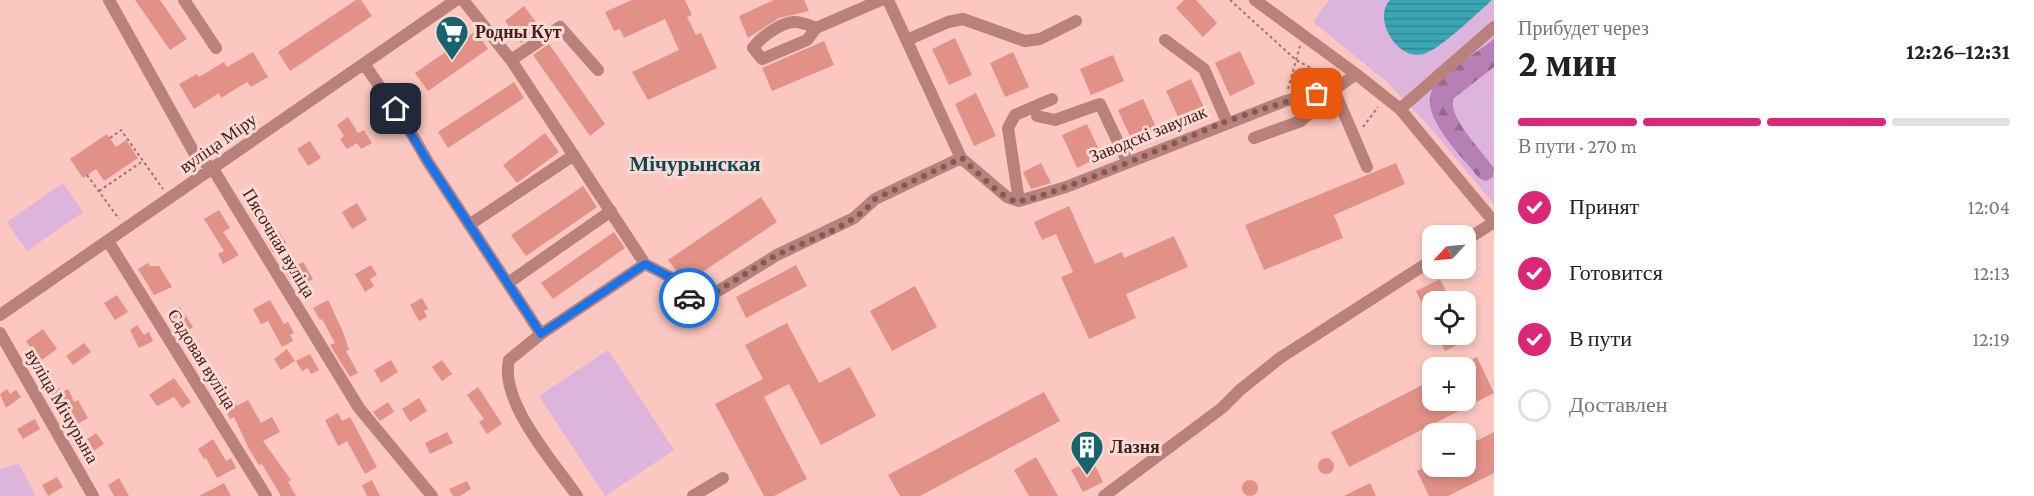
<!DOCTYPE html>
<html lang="ru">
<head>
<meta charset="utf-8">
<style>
  body { margin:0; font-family:"Crimson Pro",serif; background:#f6f6f6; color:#222; height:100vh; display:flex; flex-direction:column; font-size:22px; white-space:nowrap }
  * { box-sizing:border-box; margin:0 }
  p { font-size:20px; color:#767676 }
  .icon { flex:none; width:33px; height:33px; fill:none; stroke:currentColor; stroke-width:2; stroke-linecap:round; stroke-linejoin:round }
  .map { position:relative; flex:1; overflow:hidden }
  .drawer { display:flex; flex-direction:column; background:#fff; width:540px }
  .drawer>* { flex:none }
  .needle { width:39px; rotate:244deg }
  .controls { position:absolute; left:1422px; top:225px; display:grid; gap:12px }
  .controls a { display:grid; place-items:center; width:54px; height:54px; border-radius:12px; background:#fff; box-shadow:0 3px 9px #0003; font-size:30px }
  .pin { position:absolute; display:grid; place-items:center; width:51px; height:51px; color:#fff; margin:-26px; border-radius:12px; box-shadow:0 3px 9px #0006 }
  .courier { position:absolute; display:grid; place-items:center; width:60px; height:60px; margin:-30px; border:4px solid #1a73e8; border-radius:50%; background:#fff; color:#222; box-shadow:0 2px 8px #0007 }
  .headline em { font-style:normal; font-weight:700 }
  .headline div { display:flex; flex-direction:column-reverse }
  .headline { display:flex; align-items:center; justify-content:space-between; height:102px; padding:0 24px }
  h1 { font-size:39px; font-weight:700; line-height:45px }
  .bar { display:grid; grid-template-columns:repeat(4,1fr); gap:9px 6px; align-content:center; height:72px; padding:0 24px }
  .bar i { height:8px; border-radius:4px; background:#e0e0e0 }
  .bar .active { background:#db2777 }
  .bar p { grid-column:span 4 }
  ol { padding:0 24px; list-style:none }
  li { display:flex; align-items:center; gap:18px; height:66px }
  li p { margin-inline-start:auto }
  li .icon { padding:6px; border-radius:50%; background:#db2777; color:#fff; stroke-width:4 }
  li:last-child { color:#767676 }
  li i { width:33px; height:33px; border:3px solid #e0e0e0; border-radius:50% }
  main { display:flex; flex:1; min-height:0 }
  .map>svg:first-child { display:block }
</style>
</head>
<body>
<main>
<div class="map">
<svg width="1494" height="496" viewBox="0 0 1494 496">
  <defs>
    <pattern id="forest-firs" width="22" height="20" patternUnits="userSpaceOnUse" patternTransform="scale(1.5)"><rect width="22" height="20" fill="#b680b5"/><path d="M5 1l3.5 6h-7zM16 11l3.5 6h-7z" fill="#966893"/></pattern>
    <pattern id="water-rules" width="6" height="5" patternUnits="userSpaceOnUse" patternTransform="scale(1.5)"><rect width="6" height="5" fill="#39a6b4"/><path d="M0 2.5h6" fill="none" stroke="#328792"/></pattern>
  </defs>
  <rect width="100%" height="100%" fill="#fbc7c0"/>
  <path fill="#ddb4db" d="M1329,0H1494V204L1427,124L1387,82L1313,22Z
    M63,183L83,212L27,251L7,222Z
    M608,350L674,450L605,496L539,396Z
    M19,464L36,496H0V469Z"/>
  <path fill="url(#forest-firs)" d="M1494,39V67L1454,98C1446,116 1483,152 1494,168L1493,177L1486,181L1479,178C1464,158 1417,115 1433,88C1441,75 1480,50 1494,39Z"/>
  <path fill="url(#water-rules)" d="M1390,0H1492C1477,13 1440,50 1423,54C1398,61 1372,19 1390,0Z"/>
  <path fill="#e29187" d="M135,0H160L187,39L170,50Z
    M356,0H361L372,16L290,71L278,52Z
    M632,0H685L692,15L687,17L696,35L701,33L717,68L648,100L632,72L679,50L665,19L624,38L620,29L614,31L605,12Z
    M774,0H804L809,11L779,18L748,38L739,16Z
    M1184,0H1196L1217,23L1203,37L1176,8Z
    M524,6L541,29L521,43L505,21Z
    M476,31L488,49L428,91L415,73Z
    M955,38L972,75L949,85L932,49Z
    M824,41L834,65L772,91L762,68Z
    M549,44L605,124L590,136L533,55Z
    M1240,51L1255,84L1230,96L1215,63Z
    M253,52L268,77L251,87L247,82L221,98L219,93L194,109L179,84L197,74L199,77L224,62L227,67Z
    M1013,52L1029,87L1005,97L990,63Z
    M1113,55L1124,81L1091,95L1080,69Z
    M1191,79L1206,112L1181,123L1166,91Z
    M514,82L524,98L448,148L438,132Z
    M976,93L996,136L974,146L955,104Z
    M1143,99L1158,131L1133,143L1118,110Z
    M348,117L358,133L364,130L372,143L361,149L357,143L347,149L340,139L344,136L337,125Z
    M1087,124L1102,156L1077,168L1062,135Z
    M545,133L559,152L517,183L503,165Z
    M107,134L116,147L126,140L138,158L104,181L96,169L83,178L70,159Z
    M310,141L321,158L308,166L297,149Z
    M1041,163L1051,183L1031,189L1023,172Z
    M1396,163L1405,184L1334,215L1343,238L1264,270L1245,225Z
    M583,186L597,207L526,256L511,235Z
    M761,197L777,222L686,283L668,260Z
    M357,203L367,220L352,229L342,212Z
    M1069,206L1095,264L1122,252L1124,258L1174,236L1188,267L1126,294L1136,318L1089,339L1061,277L1073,272L1056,234L1042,240L1034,222Z
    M219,210L230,228L223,232L239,255L223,264L218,254L224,251L204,219Z
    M279,231L286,243L273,252L266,240Z
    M614,232L625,248L553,299L541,283Z
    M303,262L313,279L296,288L285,272Z
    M148,263L150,266H159L172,287L154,295L138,269Z
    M371,265L377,275L370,279L374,286L365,292L355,274Z
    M796,265L807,286L746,318L736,297Z
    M1440,279L1451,302H1432V325L1416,291Z
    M915,286L937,327L892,351L870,311Z
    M117,295L128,312L115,320L104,303Z
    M422,298L428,309L424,311L427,317L419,321L410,305Z
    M270,300L284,324L288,322L294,333L290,335L293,341L282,347L268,321L261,324L253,309Z
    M328,300L343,332L349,350L346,351L358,373L350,377L330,345L335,343L322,319L320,320L313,308Z
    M180,307L193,327L178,336L166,317Z
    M787,323L819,383L850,367L876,416L821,445L789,384L764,397L807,479L774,496H764L715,404L763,379L745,345Z
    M137,325L144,335L149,332L153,341L139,348L130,330Z
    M43,329L57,349L40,361L26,341Z
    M1437,334H1460L1463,342L1445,351Z
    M84,343L91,352L73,365L66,356Z
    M287,349L295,361L281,370L274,359Z
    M310,354L319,370L311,374L308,368L302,371L296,361Z
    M1477,357L1494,393L1349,467L1331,432L1432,380V400H1466V363Z
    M391,360L398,372L381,383L374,370Z
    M442,360L452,374L442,381L432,367Z
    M174,378L191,402L182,408L174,397L157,406L149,395Z
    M226,386L237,406L248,400L261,423L272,417L280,432L263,441L291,480L288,482L296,496H281L262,464L259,465L249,449L234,417L230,419L217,391Z
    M478,387L502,424L487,434L479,422L484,419L467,395Z
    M60,388L62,392L68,389L74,402L78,400L88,418L72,427L59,404L52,407L47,395Z
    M7,389L10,394L16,390L21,397L6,408L0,394Z
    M1044,392L1060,421L920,496H900L888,475Z
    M419,398L427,411L410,422L402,409Z
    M388,402L394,412L380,421L373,412Z
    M338,413L342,421L350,417L377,467L365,474L347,441L338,446L325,420Z
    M35,419L40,429L23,439L17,429Z
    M447,432L453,443L430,454L425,443Z
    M1494,432V473L1448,496H1429L1417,471L1432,463V466H1466V446Z
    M96,433L104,444L83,458L76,447Z
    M213,439L226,461L231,458L236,468L217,478L206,458L204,459L198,449Z
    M1036,457L1058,496H1029L1014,470Z
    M1318 466a8 8 0 1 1 16 0a8 8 0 1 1-16 0Z
    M1092,459L1103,482L1083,492L1071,470Z
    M57,477L63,487L48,496L42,485Z
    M119,478L129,496H114L108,485Z
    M1242 488a8 8 0 1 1 16 0a8 8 0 1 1-16 0Z
    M372,480L380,496H367L362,485Z
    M467,481L471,489L460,496H453L449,489Z
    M224,483L231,496H199Z
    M1370,483L1376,496H1344Z"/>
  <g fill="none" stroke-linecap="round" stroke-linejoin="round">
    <path stroke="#9f7570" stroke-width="2" stroke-dasharray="3 3" stroke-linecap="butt" d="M1230,0L1296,60L1322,74
      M1288,89L1300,46
      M1363,127L1378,107
      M110,138L121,130L163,189
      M87,175L119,219
      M99,191L143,161"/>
    <path stroke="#ba817a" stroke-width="12" d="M109,0L196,156L213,169L359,408L432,496
      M184,0L216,48
      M463,0L511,60L645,264L670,277L686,297L700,302L777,255L854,218L875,199L961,158
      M888,0L961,158L1007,197L1019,201L1066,187L1285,101L1334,90L1356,74
      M1255,0L1356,74L1400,109L1494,222
      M816,28C808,25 801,21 793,22C780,23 760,38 753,48L762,59L807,40L816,28L881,0
      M907,40L948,22L963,19L1025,41L1040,39L1076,21
      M1165,40L1204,69L1227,122
      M511,60L560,27L598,70
      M364,64L406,124L428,162L541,334
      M1400,109L1494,27
      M1037,116L1055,120L1100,104L1127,161
      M1254,138L1301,121L1334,90L1367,167
      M1019,201L1008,128L1015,115L1052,99
      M469,225L574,155
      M1466,240L1494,222
      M108,241L266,496
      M508,283L611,211
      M0,315L456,0
      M0,333L93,496
      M577,496C554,462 499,402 509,360L541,334L645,264
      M693,496L723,478
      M1104,496L1222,408L1240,390L1280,358L1432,260"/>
  </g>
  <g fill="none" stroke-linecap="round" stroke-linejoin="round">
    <path stroke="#825b57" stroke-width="6" stroke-dasharray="0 10.8" d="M689,298L700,302C725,287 750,270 775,256C808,239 851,229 875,199L962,158C974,169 1000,197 1015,201C1034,205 1195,134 1225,122C1256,111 1286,101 1317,94"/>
    <path stroke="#1a73e8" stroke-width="8" d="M396,109L428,162L541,334L645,264L670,277L689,298"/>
  </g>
  <defs>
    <symbol id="supermarket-pin" viewBox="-11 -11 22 30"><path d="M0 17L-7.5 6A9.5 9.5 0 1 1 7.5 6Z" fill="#17646d" stroke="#fcd9d4"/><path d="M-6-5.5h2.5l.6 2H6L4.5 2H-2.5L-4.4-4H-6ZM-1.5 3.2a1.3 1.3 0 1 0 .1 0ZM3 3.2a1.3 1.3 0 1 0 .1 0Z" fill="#fff"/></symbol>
    <symbol id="building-pin" viewBox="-11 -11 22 30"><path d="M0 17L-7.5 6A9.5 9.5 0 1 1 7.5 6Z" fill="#17646d" stroke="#fcd9d4"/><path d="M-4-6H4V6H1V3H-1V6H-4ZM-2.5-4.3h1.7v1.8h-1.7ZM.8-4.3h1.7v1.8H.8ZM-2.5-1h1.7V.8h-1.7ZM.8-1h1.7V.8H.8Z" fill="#fff"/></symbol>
  </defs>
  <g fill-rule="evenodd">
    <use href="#supermarket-pin" x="433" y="13" width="38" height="52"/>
    <use href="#building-pin" x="1068" y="428" width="38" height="52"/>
  </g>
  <g text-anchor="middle" stroke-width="6" stroke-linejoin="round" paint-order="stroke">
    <g font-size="18" font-weight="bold" fill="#41211e" stroke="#fcd9d4" text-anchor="start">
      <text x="475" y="38">Родны Кут</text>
      <text x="1110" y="453">Лазня</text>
    </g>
    <g font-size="18" fill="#41211e" stroke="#fcd9d4">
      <text transform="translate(1148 134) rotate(-22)" y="6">Заводскі завулак</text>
      <text transform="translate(218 143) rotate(-35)" y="6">вуліца Міру</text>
      <text transform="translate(279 243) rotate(59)" y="6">Пясочная вуліца</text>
      <text transform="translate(202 359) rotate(58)" y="6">Садовая вуліца</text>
      <text transform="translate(62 406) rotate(60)" y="6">вуліца Мічурына</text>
    </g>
    <g font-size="21" font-weight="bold" fill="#0c4a52" stroke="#fcd9d4">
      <text x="695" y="171">Мічурынская</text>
    </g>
  </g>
</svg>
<div class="controls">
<a><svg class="needle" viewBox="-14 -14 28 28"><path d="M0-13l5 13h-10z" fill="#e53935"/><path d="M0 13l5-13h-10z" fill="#767676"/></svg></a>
<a><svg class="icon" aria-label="locate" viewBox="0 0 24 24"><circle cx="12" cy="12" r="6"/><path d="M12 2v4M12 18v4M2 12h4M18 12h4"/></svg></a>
<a>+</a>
<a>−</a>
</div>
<div class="pin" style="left:1317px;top:94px;background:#ea580c"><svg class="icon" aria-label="bag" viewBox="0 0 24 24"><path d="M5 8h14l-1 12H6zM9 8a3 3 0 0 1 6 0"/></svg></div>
<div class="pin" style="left:396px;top:109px;background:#1f2937"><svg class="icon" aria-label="home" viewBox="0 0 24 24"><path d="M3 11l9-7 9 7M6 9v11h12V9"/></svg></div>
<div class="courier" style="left:689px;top:298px"><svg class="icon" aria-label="car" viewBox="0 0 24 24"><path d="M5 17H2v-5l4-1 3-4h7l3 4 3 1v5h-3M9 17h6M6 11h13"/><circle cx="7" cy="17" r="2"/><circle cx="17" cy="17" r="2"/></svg></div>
</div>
<section class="drawer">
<div class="headline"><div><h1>2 мин</h1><p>Прибудет через</p></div><em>12:26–12:31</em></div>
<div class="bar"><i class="active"></i><i class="active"></i><i class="active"></i><i></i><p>В пути · 270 m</p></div>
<ol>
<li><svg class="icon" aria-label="check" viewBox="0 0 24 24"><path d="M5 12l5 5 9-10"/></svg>Принят<p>12:04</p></li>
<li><svg class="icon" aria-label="check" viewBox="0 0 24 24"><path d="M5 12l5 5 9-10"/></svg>Готовится<p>12:13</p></li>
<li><svg class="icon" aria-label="check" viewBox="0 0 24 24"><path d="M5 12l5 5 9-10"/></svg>В пути<p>12:19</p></li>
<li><i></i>Доставлен</li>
</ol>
</section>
</main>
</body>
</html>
